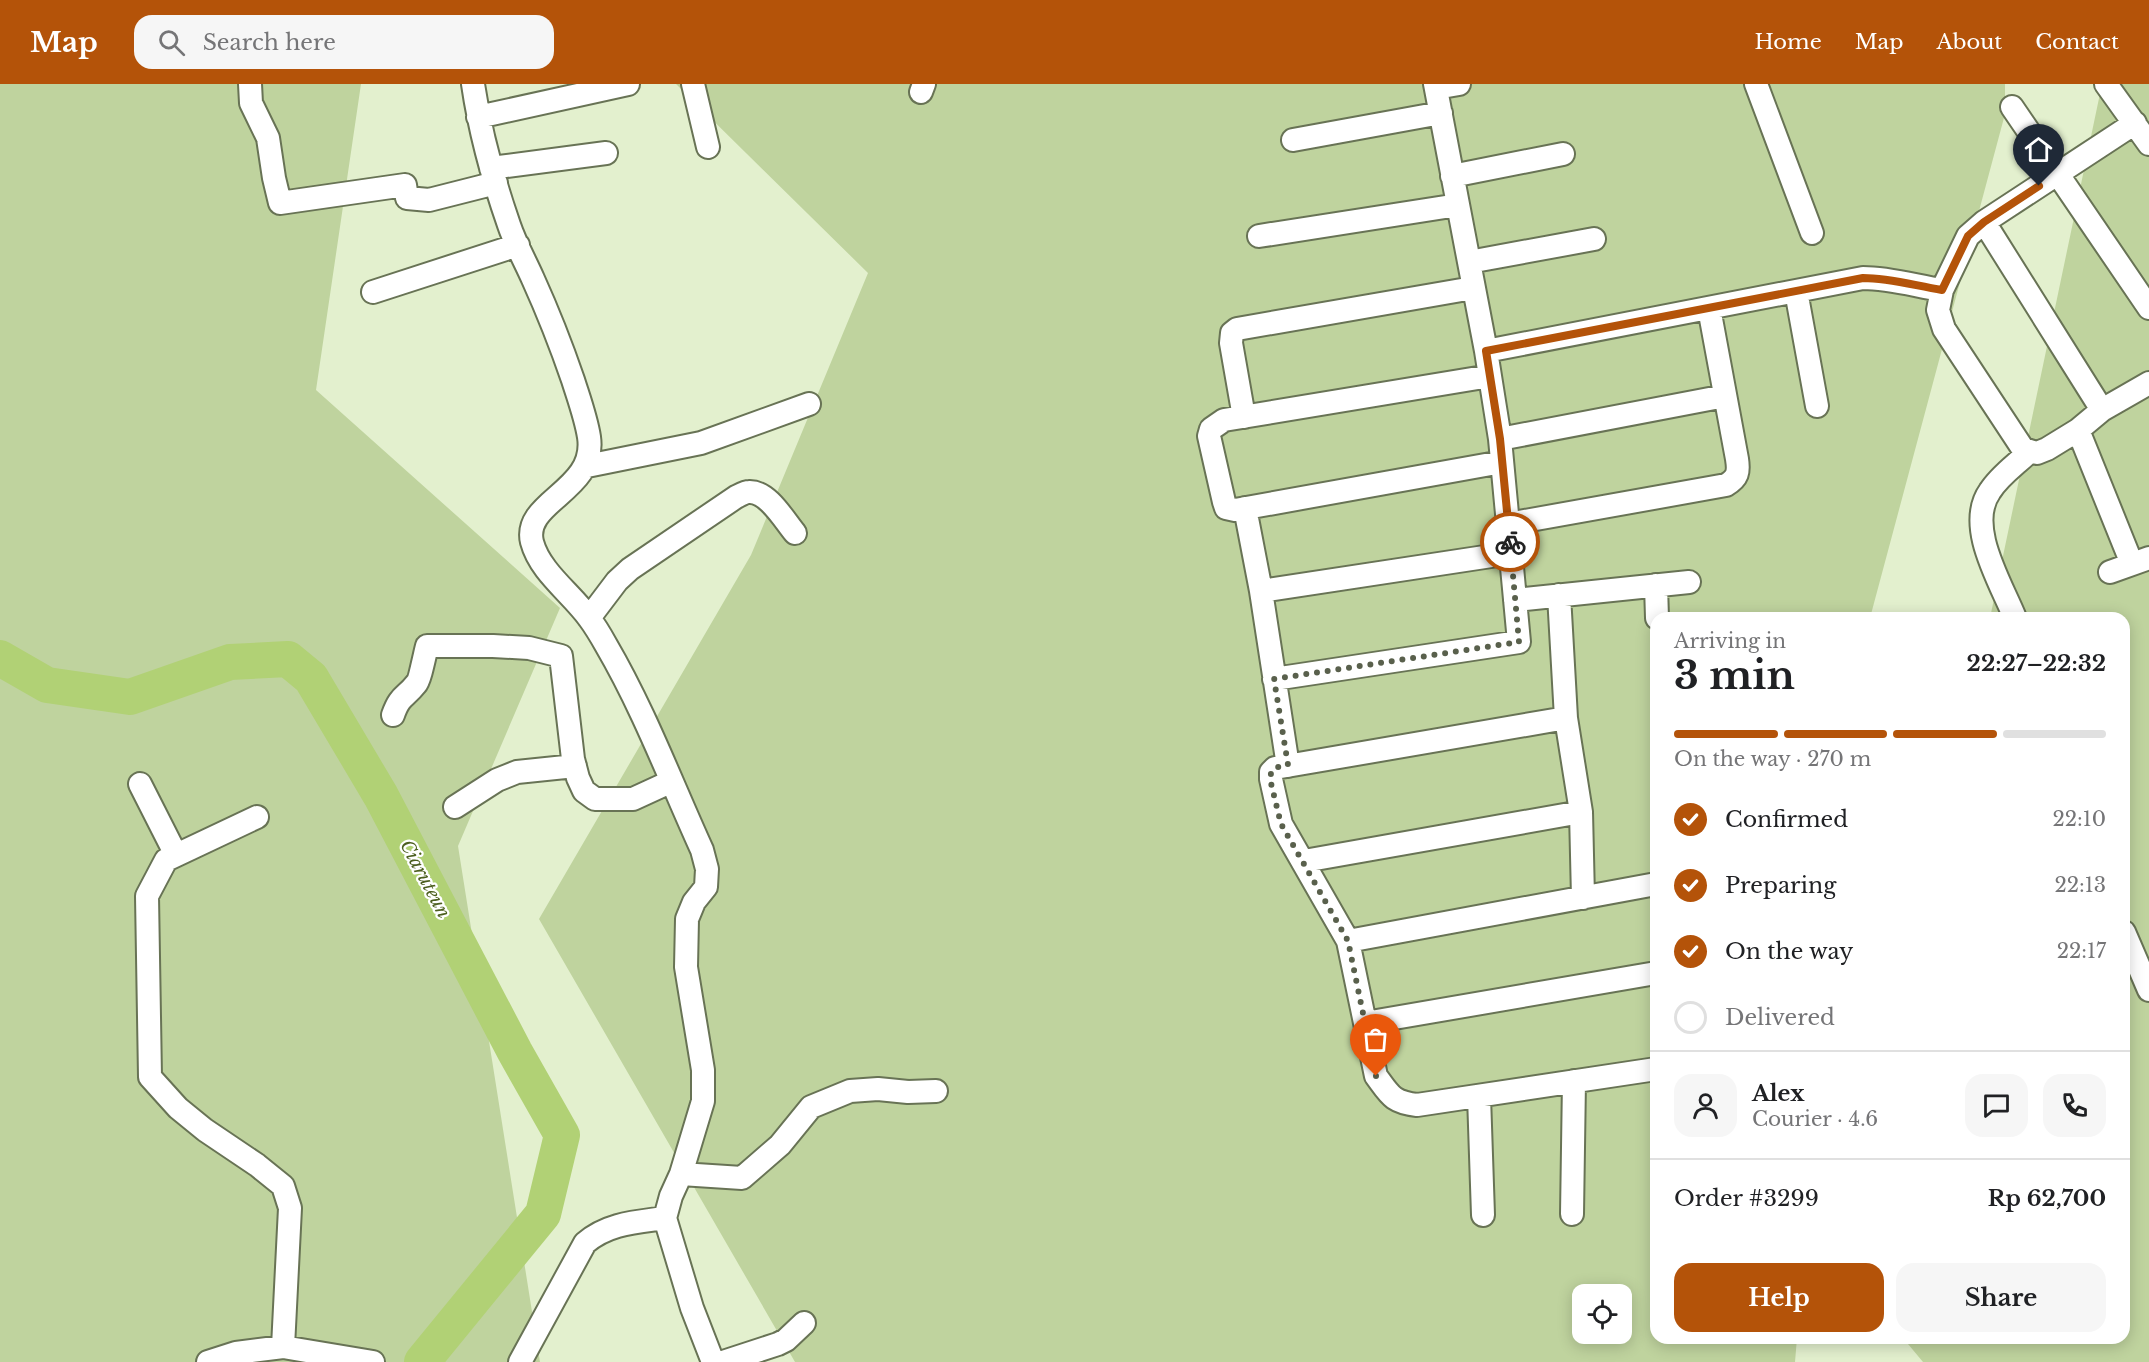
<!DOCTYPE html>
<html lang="en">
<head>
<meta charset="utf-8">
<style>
  body { margin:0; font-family:"Libre Baskerville",serif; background:#f6f6f6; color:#202124; height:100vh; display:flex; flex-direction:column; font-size:22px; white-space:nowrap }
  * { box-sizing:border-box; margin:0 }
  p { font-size:20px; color:#757577 }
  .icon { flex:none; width:33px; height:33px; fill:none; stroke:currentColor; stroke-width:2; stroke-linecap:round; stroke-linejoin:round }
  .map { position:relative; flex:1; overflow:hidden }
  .details { position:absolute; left:1650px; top:528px; width:480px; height:732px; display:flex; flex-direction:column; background:#fff; border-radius:18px; box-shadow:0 3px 15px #0003 }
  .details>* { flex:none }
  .fabs { position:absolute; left:1572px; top:1200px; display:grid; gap:12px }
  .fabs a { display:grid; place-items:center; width:60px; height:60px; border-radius:12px; background:#fff; box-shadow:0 3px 15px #0003; font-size:30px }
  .pin { position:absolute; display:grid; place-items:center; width:51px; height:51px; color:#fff; margin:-62px -26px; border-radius:50% 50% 50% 0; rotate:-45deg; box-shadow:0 0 6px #0007 }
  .pin .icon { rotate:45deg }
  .courier { position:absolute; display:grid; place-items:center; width:60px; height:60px; margin:-30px; border:4px solid #b45309; border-radius:50%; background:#fff; color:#222; box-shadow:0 2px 8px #0007 }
  .headline em { font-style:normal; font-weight:700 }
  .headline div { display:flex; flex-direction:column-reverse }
  .headline { display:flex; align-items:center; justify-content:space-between; height:102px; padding:0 24px }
  h1 { font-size:39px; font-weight:700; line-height:45px }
  .bar { display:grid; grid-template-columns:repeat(4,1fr); gap:9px 6px; align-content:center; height:72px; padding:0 24px }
  .bar i { height:8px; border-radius:4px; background:#e0e0e0 }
  .bar .active { background:#b45309 }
  .bar p { grid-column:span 4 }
  .line { display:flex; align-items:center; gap:15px; padding:0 24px; border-top:2px solid #e0e0e0 }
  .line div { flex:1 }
  .round { display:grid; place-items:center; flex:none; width:63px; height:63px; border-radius:18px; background:#f6f6f6 }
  ol { padding:0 24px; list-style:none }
  li { display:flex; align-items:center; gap:18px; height:66px }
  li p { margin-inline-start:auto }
  li .icon { padding:6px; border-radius:50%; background:#b45309; color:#fff; stroke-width:4 }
  li:last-child { color:#757577 }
  li i { width:33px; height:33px; border:3px solid #e0e0e0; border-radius:50% }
  .primary-button { display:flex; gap:12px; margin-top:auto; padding:12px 24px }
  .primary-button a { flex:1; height:69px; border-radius:18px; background:#b45309; color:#fff; font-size:24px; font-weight:700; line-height:69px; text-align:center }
  .primary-button a+a { background:#f6f6f6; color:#202124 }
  header { display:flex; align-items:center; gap:36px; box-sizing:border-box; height:84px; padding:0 30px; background:#b45309; color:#fff }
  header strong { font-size:28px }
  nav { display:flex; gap:33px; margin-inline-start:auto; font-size:21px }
  .search { width:420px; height:54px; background:#f6f6f6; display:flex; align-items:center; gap:15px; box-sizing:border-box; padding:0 21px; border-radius:18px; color:#757577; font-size:22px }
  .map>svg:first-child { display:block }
</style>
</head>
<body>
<header>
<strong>Map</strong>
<div class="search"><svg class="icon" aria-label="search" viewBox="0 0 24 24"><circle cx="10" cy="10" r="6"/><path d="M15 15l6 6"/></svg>Search here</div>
<nav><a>Home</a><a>Map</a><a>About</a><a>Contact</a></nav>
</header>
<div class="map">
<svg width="2149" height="1278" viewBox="0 0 2149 1278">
  <rect width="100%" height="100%" fill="#e3f0ce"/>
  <path fill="#bfd39e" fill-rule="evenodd" d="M0,0H361L316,306L560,524L458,762L540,1278H0Z
    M676,0H2005V30L1870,534H1656V1254H1797L1795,1278H795L539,835L751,471L868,189ZM1582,1210H1622V1250H1582Z
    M2102,0H2149V1278H1923L1903,1254H2124V534H1990Z"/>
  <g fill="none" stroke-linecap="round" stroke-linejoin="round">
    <path stroke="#b1d175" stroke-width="36" d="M0,574L47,601L130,613L230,578L288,575L311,594L381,712L515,968L562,1051L543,1130L422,1278"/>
    <defs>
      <path id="minor" d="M250,0L251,19L268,54L274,94L280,119L405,101L407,114L429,116L496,99
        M473,0C480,48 493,95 509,141C515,159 525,177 533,195C548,228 561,261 573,296C579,315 586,334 589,353C597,407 522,417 532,458C540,488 571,509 589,534C595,542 601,552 606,561C644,626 671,698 702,766L707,785L706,803L694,818L687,835L686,883L703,986V1017L681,1090L671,1112L665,1134L692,1224L713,1278
        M693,0L708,63
        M1756,0L1812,149
        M2106,0L2149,60
        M1436,4L1459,0
        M921,8L924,0
        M2012,23L2149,224
        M478,33L628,0
        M2135,39L1984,138L1968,152L1942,206L1938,226L1944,245L2023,365L2037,369L2047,365L2078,346L2102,326L2149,299
        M1293,56L1441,29
        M491,84L606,69
        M1452,92L1563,70
        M1984,138L2102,326
        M1259,152L1458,121
        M1469,178L1594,155
        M1796,207L1817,322
        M373,208L518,161
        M1486,267L1863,194C1890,194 1916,202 1942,206
        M1490,292L1224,336L1211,345L1209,352L1224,418L1226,424L1235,426L1502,378
        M1244,333L1231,259L1232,249L1237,245L1473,204
        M2078,346L2132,480
        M1500,355L1725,312
        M587,382L701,359L809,320
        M1245,424L1261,507L1288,682
        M1508,440L1726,401C1738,394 1739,388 1737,375L1709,224
        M2110,488L2149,474
        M1656,501L1657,534
        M1261,507L1511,469
        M1559,511L1566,634L1581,728L1583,814
        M1515,516L1689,498
        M589,534L617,497L630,485L736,413C740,411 745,408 749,408C768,407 784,436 795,449
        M2015,534C2001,499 1965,442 1990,407C2000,391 2017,380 2030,367
        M1274,595L1519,558L1500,355L1486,267L1435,0
        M393,631C400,611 405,614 416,600C420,596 425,569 427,562H493L529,564L561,572L573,675L578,694L584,707L595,715H633L670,698
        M1566,634L1275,684L1271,688V695L1281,740L1348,857L1376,992C1390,1011 1392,1018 1417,1021L1656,985
        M140,700L176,771
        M455,723L497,696L517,688L575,682
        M257,733L166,776L147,812L150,993L178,1024L205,1046L257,1081L283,1102L290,1124L283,1263
        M1304,777L1581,728
        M2124,848L2149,906
        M1348,857L1656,800
        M1365,939L1656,889
        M1479,1012L1483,1131
        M681,1090L742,1094L780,1061L811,1023L850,1007L878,1005L908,1008L936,1007
        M1572,1130L1574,997
        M208,1278L236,1269L283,1263L373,1278
        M520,1278L585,1159C608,1139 637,1138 665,1134
        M723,1278L778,1260L786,1256L804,1239"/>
    </defs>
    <use href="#minor" stroke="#687355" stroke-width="26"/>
    <use href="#minor" stroke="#fff" stroke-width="22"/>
  </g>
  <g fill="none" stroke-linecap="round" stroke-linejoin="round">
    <path stroke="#59604c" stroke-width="6" stroke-dasharray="0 10.8" d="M1376,992L1348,857L1281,740L1270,695C1271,683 1277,683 1288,681L1274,595L1519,558L1510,458"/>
    <path stroke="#b45309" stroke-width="8" d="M1510,458L1500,355L1486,267L1863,194C1890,194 1916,202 1942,206L1968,152L1984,138L2039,102"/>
  </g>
  <g text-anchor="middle" stroke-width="4.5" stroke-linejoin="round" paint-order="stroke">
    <g font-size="18" font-style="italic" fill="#4c5f1f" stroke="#fff">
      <text transform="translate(425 795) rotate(62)" y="6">Ciaruteun</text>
    </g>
  </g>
</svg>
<div class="fabs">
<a><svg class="icon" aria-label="locate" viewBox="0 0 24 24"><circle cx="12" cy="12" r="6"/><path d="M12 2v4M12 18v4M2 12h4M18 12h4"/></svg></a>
</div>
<div class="pin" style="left:1376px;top:992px;background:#ea580c"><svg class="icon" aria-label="bag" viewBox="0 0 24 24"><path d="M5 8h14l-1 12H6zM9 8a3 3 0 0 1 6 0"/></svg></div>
<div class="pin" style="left:2039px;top:102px;background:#1f2937"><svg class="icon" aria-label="home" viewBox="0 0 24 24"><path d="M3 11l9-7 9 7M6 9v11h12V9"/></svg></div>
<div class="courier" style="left:1510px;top:458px"><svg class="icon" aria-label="bike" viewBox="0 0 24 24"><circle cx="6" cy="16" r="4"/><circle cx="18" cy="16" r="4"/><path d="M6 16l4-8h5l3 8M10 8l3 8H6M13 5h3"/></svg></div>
<section class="details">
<div class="headline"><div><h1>3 min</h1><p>Arriving in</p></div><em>22:27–22:32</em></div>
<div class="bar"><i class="active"></i><i class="active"></i><i class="active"></i><i></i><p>On the way · 270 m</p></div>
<ol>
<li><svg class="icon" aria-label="check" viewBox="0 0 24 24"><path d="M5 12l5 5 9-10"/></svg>Confirmed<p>22:10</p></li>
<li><svg class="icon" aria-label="check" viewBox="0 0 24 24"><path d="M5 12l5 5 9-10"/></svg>Preparing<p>22:13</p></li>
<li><svg class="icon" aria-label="check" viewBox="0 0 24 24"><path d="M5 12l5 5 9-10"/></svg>On the way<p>22:17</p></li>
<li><i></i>Delivered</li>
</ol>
<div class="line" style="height:108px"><a class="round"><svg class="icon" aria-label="person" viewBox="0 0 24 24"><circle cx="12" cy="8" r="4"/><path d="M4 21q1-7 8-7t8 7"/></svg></a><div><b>Alex</b><p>Courier · 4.6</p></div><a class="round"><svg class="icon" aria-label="chat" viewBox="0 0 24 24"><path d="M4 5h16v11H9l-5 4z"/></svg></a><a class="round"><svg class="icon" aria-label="phone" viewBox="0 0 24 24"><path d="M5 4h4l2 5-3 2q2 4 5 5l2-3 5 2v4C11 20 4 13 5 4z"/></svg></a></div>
<div class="line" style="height:78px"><div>Order #3299</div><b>Rp 62,700</b></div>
<div class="primary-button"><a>Help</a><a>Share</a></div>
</section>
</div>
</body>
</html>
